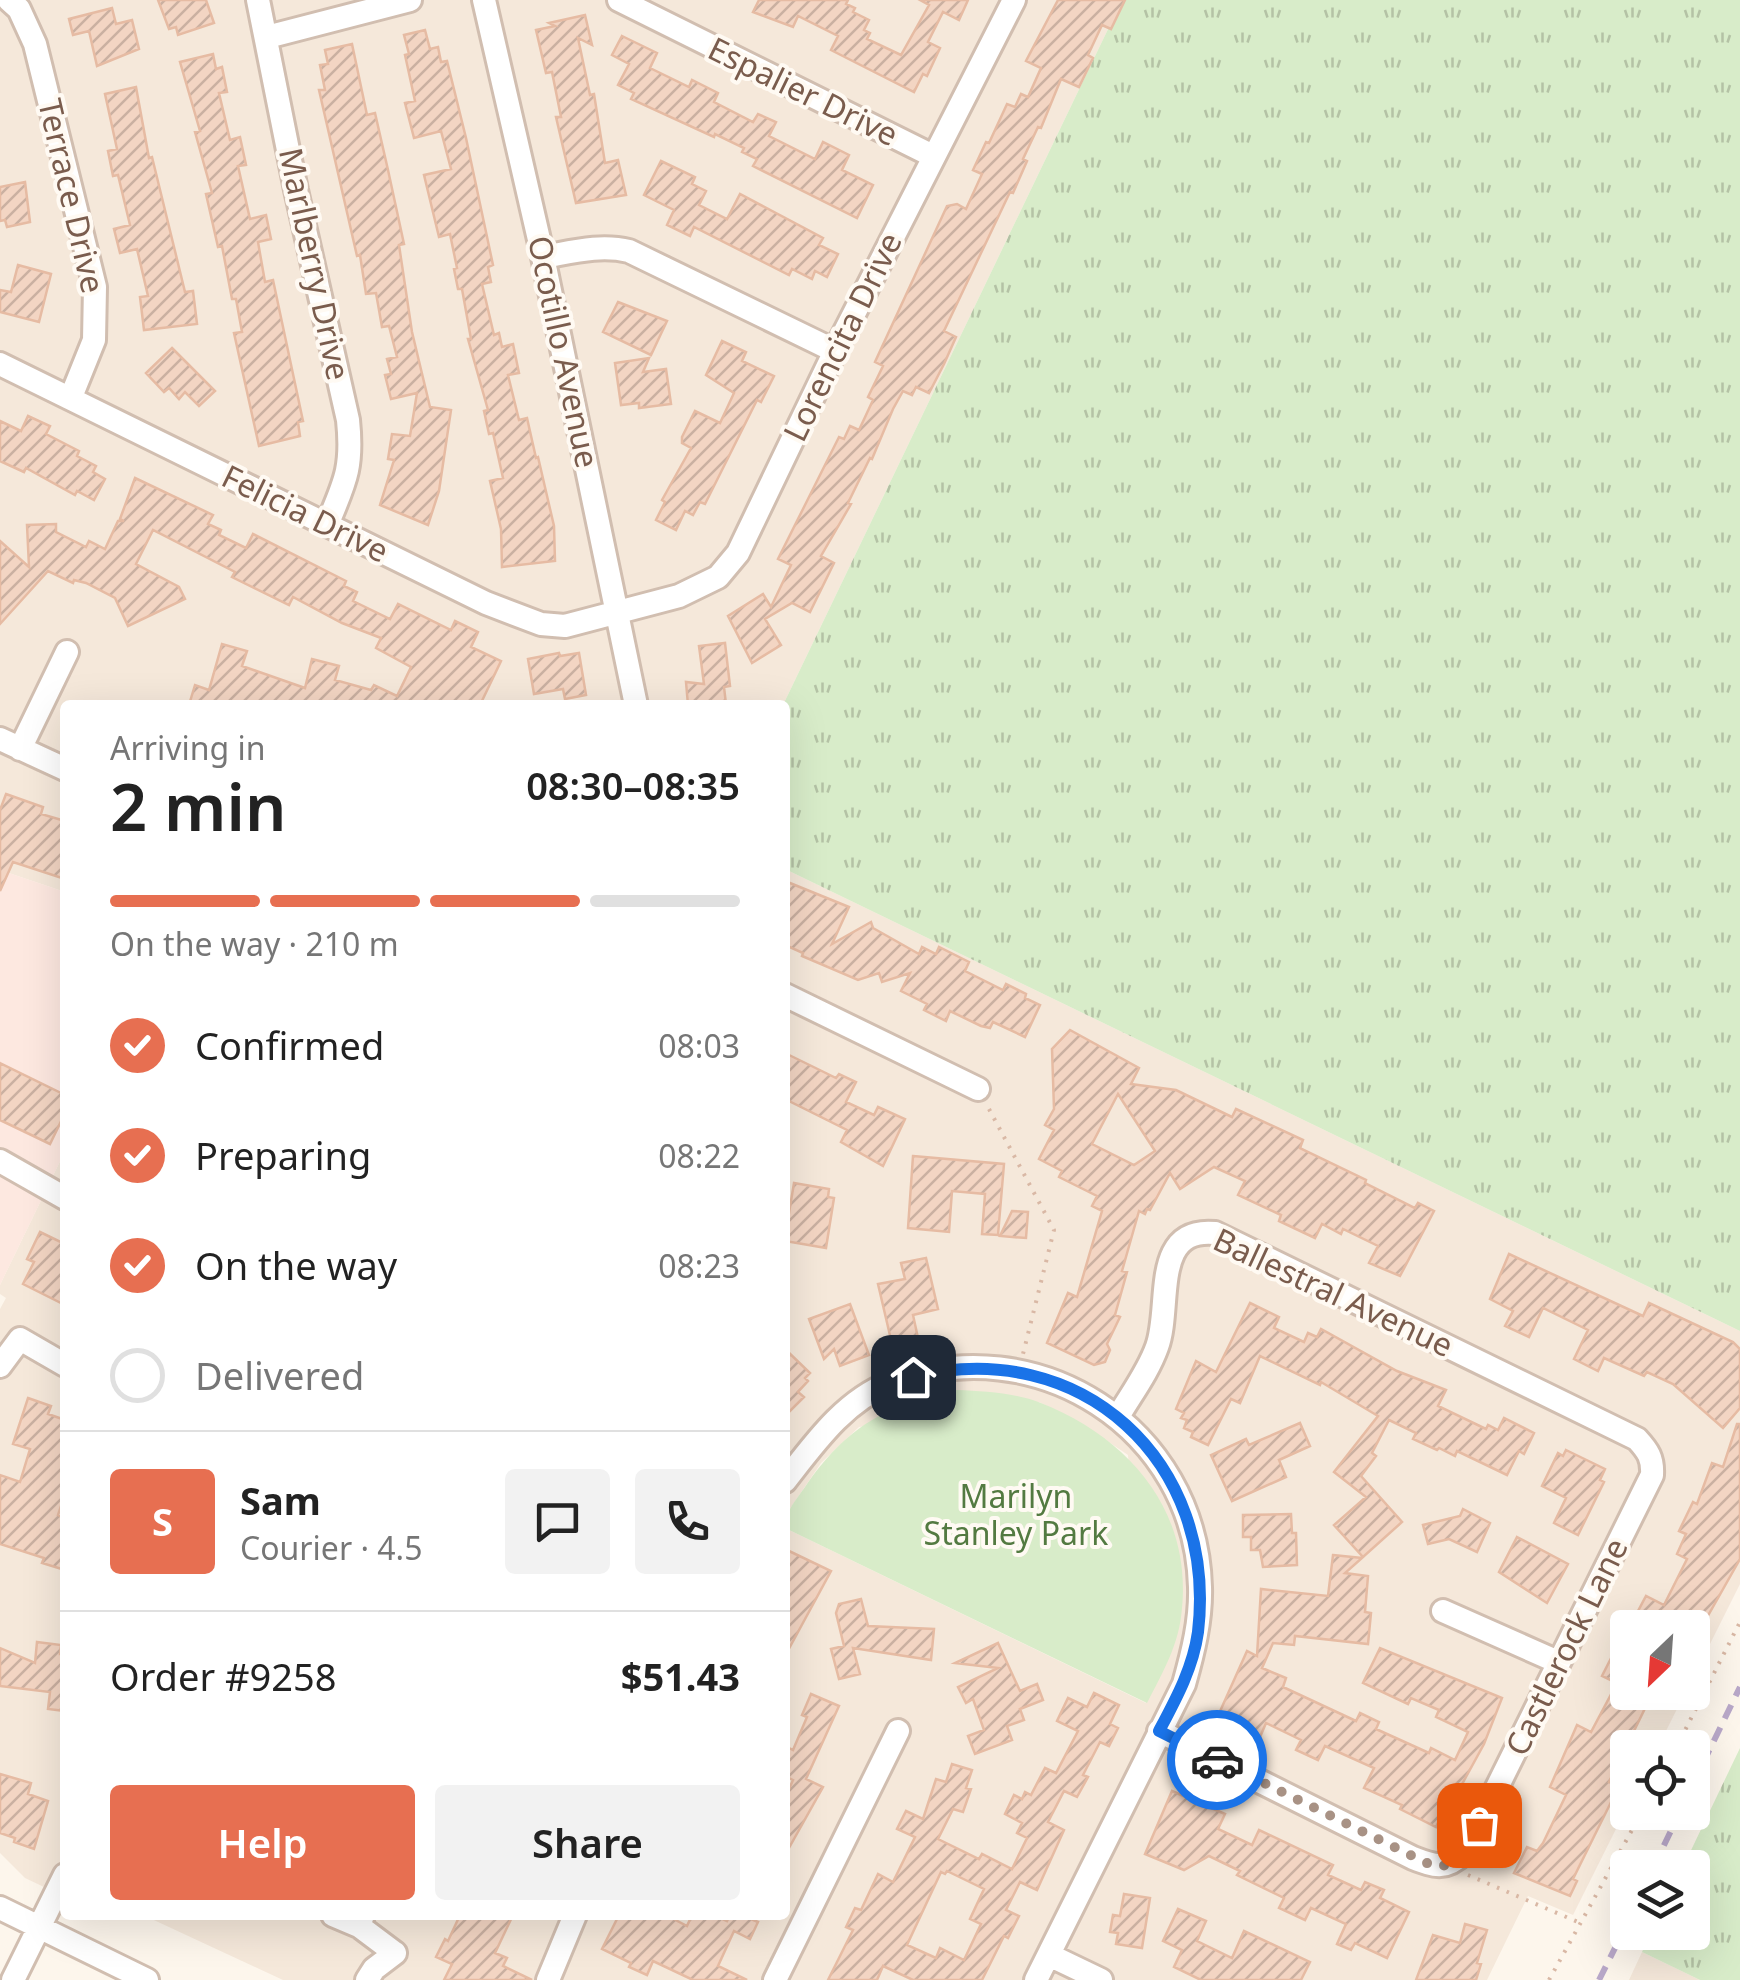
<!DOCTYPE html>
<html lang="en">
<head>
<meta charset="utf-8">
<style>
  body { margin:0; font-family:"Noto Sans",sans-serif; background:#f2f2f2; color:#222; height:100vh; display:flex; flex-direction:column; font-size:38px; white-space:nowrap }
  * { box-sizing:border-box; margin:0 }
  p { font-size:32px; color:#767676 }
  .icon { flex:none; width:55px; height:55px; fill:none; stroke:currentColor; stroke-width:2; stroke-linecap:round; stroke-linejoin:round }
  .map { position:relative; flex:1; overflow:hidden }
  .details { position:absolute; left:60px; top:700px; width:730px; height:1220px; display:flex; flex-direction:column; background:#fff; border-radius:10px; box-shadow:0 10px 40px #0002 }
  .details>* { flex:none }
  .needle { width:65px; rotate:205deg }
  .buttons { position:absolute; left:1610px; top:1610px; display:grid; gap:20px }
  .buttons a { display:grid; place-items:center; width:100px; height:100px; border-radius:10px; background:#fff; box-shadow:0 10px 40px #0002; font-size:50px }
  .pin { position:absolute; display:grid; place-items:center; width:85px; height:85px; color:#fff; margin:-42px; border-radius:20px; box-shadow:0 5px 15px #0006 }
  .courier { position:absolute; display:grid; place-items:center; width:100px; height:100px; margin:-50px; border:8px solid #1a73e8; border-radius:50%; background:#fff; color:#222; box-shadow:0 2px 12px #0007 }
  .headline em { font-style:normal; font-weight:600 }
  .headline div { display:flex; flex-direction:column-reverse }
  .headline { display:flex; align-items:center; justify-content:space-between; height:170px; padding:0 50px }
  h1 { font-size:65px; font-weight:600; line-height:75px }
  .bar { display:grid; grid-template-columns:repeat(4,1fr); gap:15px 10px; align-content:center; height:120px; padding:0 50px }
  .bar i { height:12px; border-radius:8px; background:#e0e0e0 }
  .bar .on { background:#e76f51 }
  .bar p { grid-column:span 4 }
  .line { display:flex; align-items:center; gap:25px; padding:0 50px; border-top:2px solid #e0e0e0 }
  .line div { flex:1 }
  .round { display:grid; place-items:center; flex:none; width:105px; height:105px; border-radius:10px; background:#f2f2f2 }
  ol { padding:0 50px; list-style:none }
  li { display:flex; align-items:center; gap:30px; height:110px }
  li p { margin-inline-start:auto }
  li .icon { padding:10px; border-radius:50%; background:#e76f51; color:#fff; stroke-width:4 }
  li:last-child { color:#767676 }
  li i { width:55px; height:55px; border:5px solid #e0e0e0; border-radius:50% }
  .primary-button { display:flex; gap:20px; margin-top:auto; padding:20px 50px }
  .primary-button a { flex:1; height:115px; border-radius:10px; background:#e76f51; color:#fff; font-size:40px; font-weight:600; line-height:115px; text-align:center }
  .primary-button a+a { background:#f2f2f2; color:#222 }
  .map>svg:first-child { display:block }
</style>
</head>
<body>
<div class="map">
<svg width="1740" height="1980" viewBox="0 0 1740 1980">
  <defs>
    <pattern id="grass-tufts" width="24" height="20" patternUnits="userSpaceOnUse" patternTransform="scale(2.5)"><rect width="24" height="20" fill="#d8ecc9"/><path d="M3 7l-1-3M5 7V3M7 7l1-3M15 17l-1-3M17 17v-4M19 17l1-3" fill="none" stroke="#b4c2a5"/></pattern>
    <pattern id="building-hatch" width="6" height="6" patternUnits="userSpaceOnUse" patternTransform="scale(2.5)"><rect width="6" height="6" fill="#f3d5c3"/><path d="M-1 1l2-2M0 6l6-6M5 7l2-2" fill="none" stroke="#cab0a1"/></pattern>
  </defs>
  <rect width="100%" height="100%" fill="#fdf6ec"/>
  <path fill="#f5e8da" d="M0,0H1122L783,705H65V892L0,870Z
    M785,869L1740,1331V1584L1693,1678L1692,1628H1628V1692L1685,1693L1658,1747L1628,1748L1627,1807L1573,1915L1528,1896L1487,1980H283L143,1915H785V1528L1146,1703L1128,1455L1082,1424L1039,1402L859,1427L821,1463L785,1516Z
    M65,1151V1897L25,1878L0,1853V1309L6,1298L0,1294V1285Z
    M1642,1952L1700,1980H1629Z"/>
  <path fill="#fde8e0" d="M0,870L65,892V1151L0,1285Z"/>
  <path fill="url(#grass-tufts)" d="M1122,0H1740V1331L785,869L783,705Z
    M1740,1748V1980H1700L1642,1952L1651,1933L1692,1932V1868L1683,1867Z"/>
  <path fill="#d8ecc9" d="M957,1390C984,1391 1015,1393 1041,1403C1132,1439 1195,1515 1181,1617C1177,1648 1161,1676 1147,1703L785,1528C785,1511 796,1500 805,1487C847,1426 886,1405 957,1390Z"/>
  <path fill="url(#building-hatch)" stroke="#e6bba3" stroke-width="2.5" fill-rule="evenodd" d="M158,0H206L214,23L178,35L176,27L169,29Z
    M759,0H848L846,4L855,8L853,12L869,20L864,30L870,33L867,39L901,55L929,5L920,0H968L959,20L943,12L928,42L940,48L927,76L923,74L914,92L831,50L838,36L798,16L793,27L753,12Z
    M1058,0H1125L1111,29L1102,25L1088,55L1093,58L1079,87L1061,79L1041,128L1038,127L1023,159L1027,161L1013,193L1010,192L944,331L956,337L944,364L929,393L916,387L912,395L903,391L893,409L872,459L870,458L848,503L851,504L821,556L834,563L810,612L792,603L765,619L781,645L752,663L728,616L763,594L771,607L791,565L778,559L839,437L844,439L850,426L859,430L873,400L868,397L883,366L875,362L947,206L957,204L966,209L982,174L973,170L986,142L989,143L1007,104L1015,107L1021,94L1028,97L1041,68L1026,61Z
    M112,8L116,24L132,20L139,49L97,66L89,31L73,35L69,19Z
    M585,15L592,45L578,38L590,95L594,94L605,163L618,160L626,195L576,203L556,117H561L552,72L546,73L536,30L555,26L549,23Z
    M425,30L430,49L438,47L441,62L447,61L466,138L493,265L488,267L491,282L482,284L494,335L499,333L502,347L513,344L519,373L508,375L519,420L527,418L536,458L538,457L554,526L555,561L502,567L501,529L490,481L503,478L493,433L489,434L484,411L488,410L468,339H471L462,289H458L454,269L457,268L450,234L439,237L424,175L451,169L441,131L414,138L405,103L415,101L405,55L409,54L404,35Z
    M622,36L657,53L650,68L689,87L692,80L718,93L714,102L753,122L758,114L776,122L769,136L815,159L823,142L849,155L842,170L873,185L857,218L753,166L757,159L742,152L744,148L715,134L714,137L631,99L634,93L618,85L629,64L612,55Z
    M352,44L367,115L375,113L388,170L404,244L399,245L412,332L430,407L451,410L439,491L428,525L380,505L394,460L388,459L392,434L410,436L417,393L391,399L385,375L391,374L387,359L397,357L389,326L382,327L376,293L366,294L360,255L357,256L319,90H325L320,65L328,64L325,50Z
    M213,54L216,69L222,67L227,92L219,93L230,140L240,137L246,165L238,166L250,219L266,215L271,239L258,242L265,282L273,280L303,421L298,422L300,436L259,446L234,333L242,332L236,299H232L222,246L218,247L206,194L212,193L195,132L200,131L180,62Z
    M136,87L149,158L152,157L185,292L193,291L197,324L144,330L140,297L148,296L137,249L120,253L114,229L130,225L118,175L113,176L108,151L117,149L105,94Z
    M661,161L695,177L692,184L706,191L699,205L727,219L740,194L823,238L819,245L838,254L827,277L815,271L812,279L792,269L789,275L694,227L690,236L667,225L674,210L644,195Z
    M25,182L30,222L7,227L5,220L0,221V187Z
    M18,265L51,274L39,322L0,312V290L11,292Z
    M618,302L667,321L651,355L603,332Z
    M722,341L746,352L742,361L774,376L761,402L757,400L705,504L700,502L693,515L685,511L676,530L656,520L665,502L662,500L691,448L682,443V437L695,411L720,423L734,393L706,375Z
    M172,348L215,391L199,406L185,392L179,399L169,388L164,392L146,373Z
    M649,358L643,372L666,369L671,404L639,408V403L621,405L615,363Z
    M28,416L50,426L46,434L79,451L77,456L96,466L93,472L105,479L94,500L77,491L75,495L26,468L24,472L0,461V421L21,431Z
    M135,478L213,515L208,524L221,530L219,535L246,548L253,534L346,581L344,586L357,592L353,601L390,619L398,604L451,630L455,621L478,632L471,647L501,661L480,705H189L195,685L209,690L222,644L247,651L242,666L305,688L312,659L339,666L335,680L371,690L374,685L397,696L411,667L376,648L381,638L342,623L293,597L289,605L232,577L235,572L153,530L136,564L179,587L185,599L128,626L115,598L86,583L74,580L73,583L48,571L0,624V541L29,567L27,525L56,524V532L86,547L89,541L105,549L118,521H124L120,519Z
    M725,643L730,686L724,687L726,704L688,705L686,682L704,684L699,646Z
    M559,653L560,656L579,653L586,695L565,699L563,689L534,694L528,659Z
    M6,794L43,807L41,814L65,821V879L13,862L0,891V810Z
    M785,881L849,907L832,944L871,922L873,928L919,954L922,947L936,954L939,947L969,962L965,971L1003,990L1006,984L1026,994L1025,998L1040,1005L1025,1037L993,1022L990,1028L981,1026L950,1011L946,1021L924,1010L927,1004L901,991L910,973L882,982L879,973L858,980L802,956L803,953L785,945Z
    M1070,1030L1139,1068L1131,1084L1176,1090L1232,1117L1236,1109L1303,1140L1300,1148L1366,1180L1365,1183L1415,1208L1418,1203L1434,1211L1400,1276L1369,1263L1378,1246L1343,1229L1341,1234L1322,1224L1315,1238L1279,1221L1281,1215L1238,1195L1245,1181L1214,1167L1180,1189L1170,1173L1150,1210L1147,1209L1145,1214L1139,1211L1122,1271L1127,1272L1115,1315L1120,1317L1107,1344L1110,1350L1105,1362L1094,1365L1047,1343L1068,1293L1077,1297L1102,1211L1092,1206L1097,1196L1059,1177L1062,1171L1039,1159L1054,1130L1045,1125L1054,1109L1052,1049ZM1118,1094L1155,1151L1134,1165L1092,1144Z
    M785,1053L836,1078L839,1074L856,1082L846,1102L874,1115L878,1107L905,1119L883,1166L841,1142L847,1130L785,1099Z
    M0,1063L65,1095V1113L50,1144L0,1120Z
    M913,1156L1004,1164L998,1235L982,1234L985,1194L952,1191L949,1232L908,1228Z
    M794,1183L829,1189L828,1197L834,1198L826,1248L785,1241V1213H789Z
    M1012,1211L1028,1212L1026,1238L1000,1236Z
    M40,1232L65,1244V1305L23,1284L34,1262L27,1259Z
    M1509,1254L1643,1316L1649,1303L1733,1342L1740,1349V1408L1723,1428L1673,1384L1647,1372L1644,1376L1604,1358L1598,1371L1574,1359L1588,1330L1543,1308L1529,1337L1505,1326L1513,1311L1490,1299Z
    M926,1258L938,1309L913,1315L918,1338L892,1344L878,1284L905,1279L901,1263Z
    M1250,1303L1279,1317L1274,1328L1304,1342L1308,1333L1317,1337L1321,1329L1397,1371L1446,1390L1438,1406L1486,1429L1488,1425L1498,1430L1504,1418L1534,1433L1524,1454L1519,1451L1507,1475L1457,1451L1455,1456L1439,1448L1437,1450L1413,1439L1416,1433L1389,1420L1372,1453L1376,1456L1361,1476L1402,1522L1363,1557L1334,1525L1366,1497L1334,1472L1378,1416L1321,1382L1320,1385L1260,1356L1240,1403L1231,1399L1208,1445L1191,1437L1193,1432L1184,1428L1187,1420L1181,1418L1184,1413L1176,1409L1196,1361L1216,1372Z
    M850,1304L869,1355L840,1366L834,1349L824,1359L809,1319Z
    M785,1349L810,1373L805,1378L808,1381L798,1392L804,1397L785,1416Z
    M28,1398L51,1406L48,1414L65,1420V1494L58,1515L65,1518V1570L42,1563L44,1558L0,1544V1475L20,1482L30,1449L13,1444Z
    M1300,1423L1310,1446L1279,1460L1286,1477L1232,1501L1211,1455L1246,1439L1249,1445Z
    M1737,1424H1740V1559L1701,1628H1665L1637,1613L1646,1596L1664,1605L1687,1559L1677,1554L1686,1534L1679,1531L1693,1502L1697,1504L1712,1463L1723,1467Z
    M1566,1450L1605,1469L1600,1480L1604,1482L1578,1535L1554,1523L1566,1498L1542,1486L1558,1453L1563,1456Z
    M1463,1509L1490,1523L1477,1552L1449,1539L1428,1544L1423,1525L1460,1516Z
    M1291,1514L1292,1533H1296L1297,1565L1263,1567L1260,1550H1251V1537H1243V1515Z
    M1517,1537L1568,1564L1547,1603L1499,1572Z
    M789,1551L831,1571L785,1656V1559Z
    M1333,1555L1362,1558L1345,1573L1368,1576L1365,1612L1371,1613L1368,1644L1295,1636L1294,1645L1273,1643L1262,1668L1286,1678L1283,1687L1356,1721L1360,1713L1379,1722L1376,1729L1429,1753L1431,1748L1455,1760L1468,1732L1436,1717L1439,1710L1411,1698L1408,1704L1363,1683L1380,1648L1502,1698L1484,1744L1461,1786L1457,1784L1436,1827L1400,1809L1402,1805L1364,1788L1374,1768L1325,1746L1318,1760L1296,1750L1301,1740L1266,1723L1260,1737L1217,1718L1247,1651L1257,1656L1261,1589L1328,1596Z
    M861,1599L868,1626L934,1629L931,1660L853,1648L860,1674L839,1679L831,1649L844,1646L836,1613L839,1604Z
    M1628,1625V1692H1653L1609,1782L1619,1786L1573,1879L1577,1881L1570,1896L1514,1873L1527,1847L1537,1851L1543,1843L1566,1795L1550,1787L1577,1725L1591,1732L1617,1683L1602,1676Z
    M37,1642L61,1645L60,1654H65V1711L48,1709L50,1692L0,1686V1648L35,1663Z
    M998,1643L1020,1691L1037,1684L1043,1700L1020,1709L1024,1720L1007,1726L1012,1740L975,1754L968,1736L984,1730L973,1699L966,1703L958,1687L998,1668L955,1663Z
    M1094,1693L1119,1705L1110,1724L1118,1728L1109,1746L1100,1742L1083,1775L1088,1777L1077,1797L1064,1791L1048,1822L1064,1830L1037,1890L1020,1882L1006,1910L1019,1916L1008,1938L1004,1936L982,1980H913L883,1966L877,1980H828L853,1930L846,1927L855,1908L861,1910L878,1874L893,1882L915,1837L897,1829L906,1811L923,1819L936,1779L946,1782L952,1764L972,1770L966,1788L971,1789L963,1812L953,1809L938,1839L979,1859L982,1854L1012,1869L1027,1838L1017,1833L1022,1823L1005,1814L1014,1795L1022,1799L1025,1792L1031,1795L1045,1768L1056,1773L1078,1731L1057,1721L1068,1698L1087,1707ZM947,1871L984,1889L970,1919L981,1924L964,1960L940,1948L936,1958L907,1945L941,1872L945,1874Z
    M811,1694L839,1706L806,1779L823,1787L785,1855V1798L793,1780L785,1776V1746L793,1750L807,1717L802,1715Z
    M0,1774L31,1783L28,1794L48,1801L34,1849L14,1842L15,1838L0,1833Z
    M1172,1791L1225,1814L1218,1829L1252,1845L1259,1830L1333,1865L1328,1875L1361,1890L1365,1882L1384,1890L1380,1898L1409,1912L1387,1958L1355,1943L1351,1950L1337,1944L1346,1924L1311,1908L1305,1920L1279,1908L1284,1898L1237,1875L1240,1871L1209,1856L1184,1870L1145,1854Z
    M1124,1894L1150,1898L1142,1948L1116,1944L1118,1933L1110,1932L1113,1915L1120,1916Z
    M1178,1909L1206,1921L1197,1941L1232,1958L1244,1931L1310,1962L1301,1980H1201L1174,1967L1182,1950L1163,1941Z
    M460,1915H513L495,1953L507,1958L503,1966L532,1980H444L452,1964L436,1957L445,1939L448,1941Z
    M619,1915H666L687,1926L692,1915H714L727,1921L730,1915H742L758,1922L750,1939L734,1931L718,1966L747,1980H693L653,1961L647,1975L629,1967L631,1963L602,1949Z
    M1465,1924L1487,1930L1477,1963L1481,1964L1476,1980H1416L1433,1935L1460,1943Z"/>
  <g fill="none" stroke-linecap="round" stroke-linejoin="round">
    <defs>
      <path id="minor" d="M9,0L19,9L35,44L95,287L94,340L71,397
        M258,0L296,190L348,420C353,468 345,482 327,525
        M484,0L543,257L636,705
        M619,0L933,156
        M267,37L410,0
        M543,257C572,252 600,244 629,251L835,351
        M0,364L486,603L541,624L565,626L679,596L718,577L738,553L835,351L1014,0
        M0,739L65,769
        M20,749L67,652
        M785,995L978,1089
        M0,1161L65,1198
        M0,1366L20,1339L65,1365
        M1119,1415C1132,1393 1148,1372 1157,1347C1172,1307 1150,1227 1215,1233L1637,1439C1648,1451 1653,1458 1652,1475L1465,1852C1446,1870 1436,1867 1413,1858L1159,1731
        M785,1481C814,1444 844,1401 890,1383C1036,1326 1196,1428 1200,1587C1201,1620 1193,1652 1184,1684L1036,1980
        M1443,1611L1558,1662
        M0,1908L147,1980
        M333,1915L359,1926
        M363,1915L359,1926L395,1953
        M1049,1955L1101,1980
        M13,1980L65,1875
        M367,1980L374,1969L395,1953
        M548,1980L575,1915
        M775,1980L898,1731"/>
    </defs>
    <use href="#minor" stroke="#d1beb0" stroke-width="28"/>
    <path stroke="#d9b8a5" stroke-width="4" stroke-dasharray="2.5 8" stroke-linecap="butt" d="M989,1109L1054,1230L1023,1354
      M1676,1748L1740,1622
      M1468,1875L1578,1922
      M1549,1980L1642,1812"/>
    <use href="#minor" stroke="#fff" stroke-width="22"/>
    <path stroke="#b9a8c9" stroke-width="6" stroke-dasharray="15 10" stroke-linecap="butt" d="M1692,1786L1740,1687
      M1653,1868L1680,1812
      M1599,1980L1628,1922"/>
  </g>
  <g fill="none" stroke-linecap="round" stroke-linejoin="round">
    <path stroke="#a89285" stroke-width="10" stroke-dasharray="0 18" d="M1217,1760L1435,1867C1461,1865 1468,1846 1479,1825"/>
    <path stroke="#1a73e8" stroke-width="12" d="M913,1377C1081,1335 1218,1462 1198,1632C1193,1668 1176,1699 1159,1731L1217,1760"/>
  </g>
  <g text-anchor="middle" stroke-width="8" stroke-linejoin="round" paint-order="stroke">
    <g font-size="32" fill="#7a5c4d" stroke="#fffaf3">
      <text transform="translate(803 92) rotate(26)" y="11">Espalier Drive</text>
      <text transform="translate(71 196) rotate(77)" y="11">Terrace Drive</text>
      <text transform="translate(314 264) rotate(78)" y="11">Marlberry Drive</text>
      <text transform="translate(843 337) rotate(-64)" y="11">Lorencita Drive</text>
      <text transform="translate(563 352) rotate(78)" y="11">Ocotillo Avenue</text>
      <text transform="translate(305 514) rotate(26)" y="11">Felicia Drive</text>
      <text transform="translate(1333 1293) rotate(25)" y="11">Ballestral Avenue</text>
      <text transform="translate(1567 1647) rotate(-64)" y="11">Castlerock Lane</text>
    </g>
    <g font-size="32" fill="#537a41" stroke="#fffaf3">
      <text x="1016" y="1508">Marilyn<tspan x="1016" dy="37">Stanley Park</tspan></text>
    </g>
  </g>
</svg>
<div class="buttons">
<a><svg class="needle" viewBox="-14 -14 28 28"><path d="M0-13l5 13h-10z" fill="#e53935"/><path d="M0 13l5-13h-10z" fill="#767676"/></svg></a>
<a><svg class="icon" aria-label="locate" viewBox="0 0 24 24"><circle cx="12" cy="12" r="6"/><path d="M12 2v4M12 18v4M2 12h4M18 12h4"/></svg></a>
<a><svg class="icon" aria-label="layers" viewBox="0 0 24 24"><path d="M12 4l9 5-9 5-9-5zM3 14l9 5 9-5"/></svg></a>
</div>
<div class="pin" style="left:1479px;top:1825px;background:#ea580c"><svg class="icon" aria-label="bag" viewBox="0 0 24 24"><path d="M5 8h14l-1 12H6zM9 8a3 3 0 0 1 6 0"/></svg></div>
<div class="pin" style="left:913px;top:1377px;background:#1f2937"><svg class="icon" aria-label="home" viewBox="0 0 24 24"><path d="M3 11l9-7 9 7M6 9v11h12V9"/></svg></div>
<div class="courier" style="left:1217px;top:1760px"><svg class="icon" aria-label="car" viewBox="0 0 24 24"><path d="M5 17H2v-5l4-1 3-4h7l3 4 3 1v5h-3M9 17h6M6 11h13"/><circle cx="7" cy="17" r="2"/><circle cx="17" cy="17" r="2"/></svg></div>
<section class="details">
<div class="headline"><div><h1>2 min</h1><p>Arriving in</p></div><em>08:30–08:35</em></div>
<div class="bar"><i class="on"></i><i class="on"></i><i class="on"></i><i></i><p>On the way · 210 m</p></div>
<ol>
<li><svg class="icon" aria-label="check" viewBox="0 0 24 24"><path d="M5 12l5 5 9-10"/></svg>Confirmed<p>08:03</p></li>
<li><svg class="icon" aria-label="check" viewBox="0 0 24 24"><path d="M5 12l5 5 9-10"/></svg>Preparing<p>08:22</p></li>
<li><svg class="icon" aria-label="check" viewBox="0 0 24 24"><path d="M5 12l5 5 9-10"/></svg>On the way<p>08:23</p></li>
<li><i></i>Delivered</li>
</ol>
<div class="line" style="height:180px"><b class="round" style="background:#e76f51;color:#fff">S</b><div><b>Sam</b><p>Courier · 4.5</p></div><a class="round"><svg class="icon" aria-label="chat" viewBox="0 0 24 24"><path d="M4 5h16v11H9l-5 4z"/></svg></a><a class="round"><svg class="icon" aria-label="phone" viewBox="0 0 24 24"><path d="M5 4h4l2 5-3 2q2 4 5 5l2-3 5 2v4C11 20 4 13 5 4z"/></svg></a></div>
<div class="line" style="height:130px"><div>Order #9258</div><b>$51.43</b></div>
<div class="primary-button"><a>Help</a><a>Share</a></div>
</section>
</div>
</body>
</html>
